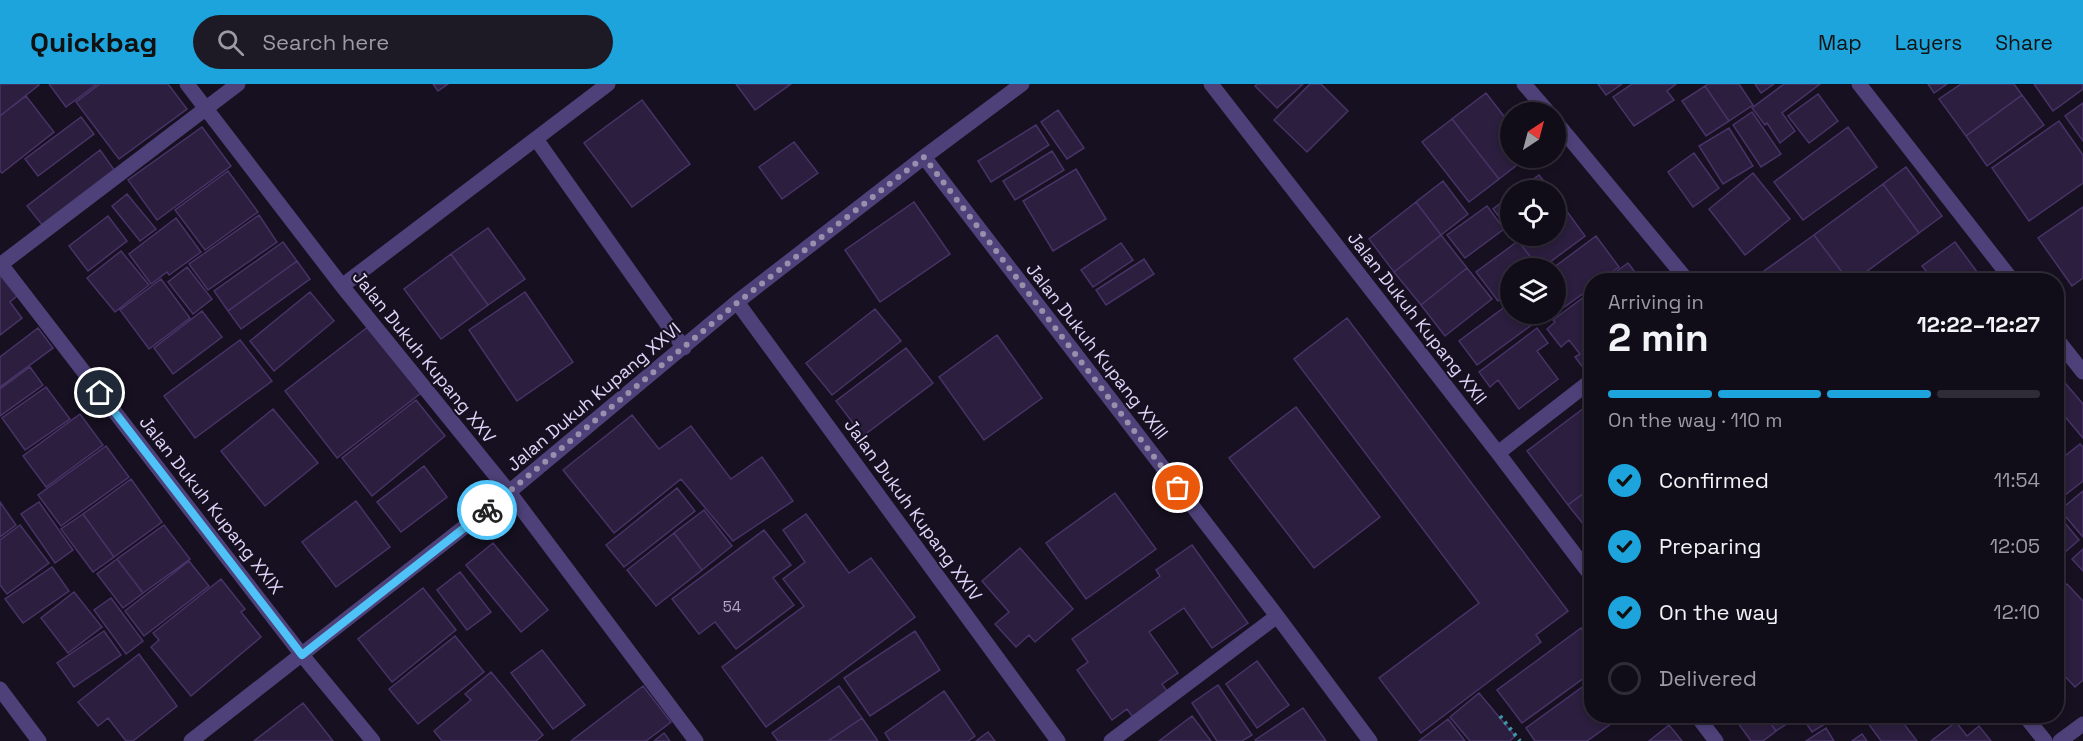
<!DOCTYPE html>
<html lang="en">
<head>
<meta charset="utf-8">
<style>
  body { margin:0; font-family:"Space Grotesk",sans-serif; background:#1e1a25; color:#f1f3f6; height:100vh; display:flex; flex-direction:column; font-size:22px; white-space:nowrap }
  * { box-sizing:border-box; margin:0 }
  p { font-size:20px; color:#9c9ba2 }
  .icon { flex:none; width:33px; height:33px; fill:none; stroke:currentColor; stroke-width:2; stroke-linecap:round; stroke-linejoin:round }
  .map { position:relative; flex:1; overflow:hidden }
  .details { position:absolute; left:1584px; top:189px; width:480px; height:450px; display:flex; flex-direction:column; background:#100c18; border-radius:24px; box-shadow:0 3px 9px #0003,0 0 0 2px #302c37 }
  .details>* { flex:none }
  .needle { width:39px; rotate:36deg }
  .fabs { position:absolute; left:1500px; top:18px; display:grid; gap:12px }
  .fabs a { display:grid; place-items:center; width:66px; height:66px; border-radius:50%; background:#100c18; box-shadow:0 3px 9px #0003,0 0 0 2px #302c37; font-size:30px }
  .pin { position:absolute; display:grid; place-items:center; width:51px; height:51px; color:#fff; margin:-26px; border:3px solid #fff; border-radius:50%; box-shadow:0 2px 6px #0007 }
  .courier { position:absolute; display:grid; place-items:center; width:60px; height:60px; margin:-30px; border:4px solid #4fc3f7; border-radius:50%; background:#fff; color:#222; box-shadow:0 2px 8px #0007 }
  .headline em { font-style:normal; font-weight:700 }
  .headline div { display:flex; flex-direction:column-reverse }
  .headline { display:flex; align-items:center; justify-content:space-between; height:102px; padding:0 24px }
  h1 { font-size:39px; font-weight:700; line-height:45px }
  .bar { display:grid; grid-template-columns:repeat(4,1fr); gap:9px 6px; align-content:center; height:72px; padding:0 24px }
  .bar i { height:8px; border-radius:4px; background:#302c37 }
  .bar .active { background:#1da4dc }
  .bar p { grid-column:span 4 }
  ol { padding:0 24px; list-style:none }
  li { display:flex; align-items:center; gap:18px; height:66px }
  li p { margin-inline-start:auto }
  li .icon { padding:6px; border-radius:50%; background:#1da4dc; color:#111; stroke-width:4 }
  li:last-child { color:#9c9ba2 }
  li i { width:33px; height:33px; border:3px solid #302c37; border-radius:50% }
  header { display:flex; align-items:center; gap:36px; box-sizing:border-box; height:84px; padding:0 30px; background:#1da4dc; color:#111 }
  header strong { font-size:28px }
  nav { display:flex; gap:33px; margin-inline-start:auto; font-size:21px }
  .search { width:420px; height:54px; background:#1e1a25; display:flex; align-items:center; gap:15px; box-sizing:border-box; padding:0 21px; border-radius:33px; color:#9c9ba2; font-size:22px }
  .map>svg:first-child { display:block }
</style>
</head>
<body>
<header>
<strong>Quickbag</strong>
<div class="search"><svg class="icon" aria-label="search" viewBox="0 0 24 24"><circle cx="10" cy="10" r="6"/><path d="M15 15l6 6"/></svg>Search here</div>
<nav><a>Map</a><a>Layers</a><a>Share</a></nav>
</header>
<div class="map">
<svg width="2083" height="657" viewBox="0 0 2083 657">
  <rect width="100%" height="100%" fill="#161020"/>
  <path fill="#2b1e3e" stroke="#483367" stroke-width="1.5" d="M0,0H38L39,1L0,32Z
    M49,0H97L66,23Z
    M100,0H168L187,25L119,75L76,18Z
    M433,0H448L438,7Z
    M736,0H791L755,26Z
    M1257,0H1303L1277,24L1255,2Z
    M1310,0H1321L1348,27L1307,68L1274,36Z
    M1598,0H1622L1606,11Z
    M1632,0H1676L1667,7L1674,16L1634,42L1613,13Z
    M1708,0H1739L1753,21L1729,37L1705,2Z
    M1755,0H1774L1761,9Z
    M1784,0H1820L1782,29L1795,47L1780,59L1767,39L1765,41L1752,24Z
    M1928,0H1947L1934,9Z
    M1961,0H2014L2022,11L1966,52L1939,15Z
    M2034,0H2083V5L2053,27Z
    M1705,2L1729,37L1706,52L1682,17Z
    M1486,9L1510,40V74H1526L1499,95L1452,35Z
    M1818,10L1838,37L1809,59L1788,32Z
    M2022,11L2044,41L1987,82L1966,52Z
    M26,12L54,48L2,89L0,87V32Z
    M642,16L690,80L632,123L584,59Z
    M2083,19V57L2065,32Z
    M1058,26L1084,64L1067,75L1041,38Z
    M1752,28L1781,70L1761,83L1733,41Z
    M81,33L94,50L38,92L25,75Z
    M1452,35L1499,95L1469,118L1422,58Z
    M2059,37L2083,71V99L2029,137L1992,84Z
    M1036,41L1049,61L991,98L978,77Z
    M202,43L231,82L157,136L128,96Z
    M1848,43L1877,83L1803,136L1774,98Z
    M1729,44L1753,82L1723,100L1699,62Z
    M794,58L818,89L782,115L759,83Z
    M100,66L115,87L43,142L27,122Z
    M1052,67L1064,86L1015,116L1003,97Z
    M1694,69L1719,104L1693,123L1668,88Z
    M1906,83L1942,132L1919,149L1883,100Z
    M1076,85L1106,135L1053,167L1023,117Z
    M228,87L258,128L205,166L175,126Z
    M1753,89L1790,135L1745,171L1709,125Z
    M1539,91L1551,106H1518Z
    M1443,97L1468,130L1441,151L1416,118Z
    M1883,100L1919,149L1855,196H1848L1814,151Z
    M127,110L156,145L140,157L112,122Z
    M1510,112V147L1493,125Z
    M1556,113L1563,122L1556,128Z
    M914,118L950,170L880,218L845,166Z
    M1416,118L1441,151L1394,188L1369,155Z
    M1487,122L1504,145L1465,174L1447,151Z
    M1563,122L1585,152L1542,184H1539L1518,157L1524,152H1556V128Z
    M2083,123V194L2072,202L2038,154Z
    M259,131L277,158L208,206L189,180Z
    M108,132L127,157L88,187L69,162Z
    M176,134L201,168L169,191L167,188L151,200L129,170Z
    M488,144L525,195L488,221L451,170Z
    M1441,151L1467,184L1421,221L1394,188Z
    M1814,151L1848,196H1753V195Z
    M1596,152L1619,183L1600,196H1592V203L1556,229V184H1553Z
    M1518,157L1539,184H1510V208L1498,217L1476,188Z
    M283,158L297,177L228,227L214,207Z
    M1955,158L1983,196H1933L1922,182Z
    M1121,159L1133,176L1093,203L1081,186Z
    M121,167L149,201L115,228L87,194Z
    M451,170L488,221L441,255L404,205Z
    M1144,175L1154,190L1106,221L1096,206Z
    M297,177L310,195L241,245L228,227Z
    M1628,179L1641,196H1605Z
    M187,183L212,215L193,230L168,198Z
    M1467,184L1492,215L1445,252L1421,221Z
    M0,191L17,212L10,218L22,234L0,251Z
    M161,195L190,234L149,265L120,226Z
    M1592,207V285L1587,289L1575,273L1580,270L1569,256L1561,263L1547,245L1555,238L1553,236Z
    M310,208L334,237L274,287L250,257Z
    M525,208L573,278L517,317L469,246Z
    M1510,219V230H1526L1533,240L1477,281L1459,257Z
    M875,225L901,257L832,311L806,279Z
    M202,227L222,253L173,290L154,264Z
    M1347,234L1568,527L1536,551L1541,558L1421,649L1379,594L1479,519L1294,275Z
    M369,242L421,309L337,374L285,307Z
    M38,244L53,264L0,303V273Z
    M1537,244L1548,259L1537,267L1558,295L1519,325L1498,296L1490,303L1479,288Z
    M997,251L1042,314L984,356L939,293Z
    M240,256L272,297L195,354L164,312Z
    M906,264L933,299L863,352L836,317Z
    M30,283L43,301L0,332V305Z
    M2066,300L2083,320V354L2056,322V308Z
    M46,303L70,335L25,366L2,334Z
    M416,316L445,352L372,412L342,374Z
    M1592,318V403L1568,421L1527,367Z
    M1296,323L1380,433L1314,484L1229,374Z
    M273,325L318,379L265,422L221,367Z
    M80,330L103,361L46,403L23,372Z
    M632,331L659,365L691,342L731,395L762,373L793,417L733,457L681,395L614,449L563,386Z
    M2056,360L2066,371L2080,360L2083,363V397L2056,418Z
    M106,362L129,393L61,442L38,411Z
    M424,382L447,413L401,448L377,418Z
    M131,395L162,438L114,473L83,430Z
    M1592,403V451L1568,421Z
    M677,404L695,427L624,483L606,461Z
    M2083,407V453L2060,426Z
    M1115,409L1156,465L1086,515L1046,459Z
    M356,417L390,463L336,503L302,458Z
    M0,418L16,441L0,453Z
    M39,418L73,466L55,479L21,430Z
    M704,426L732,462L702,486L674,449Z
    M2056,428L2079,456L2064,469L2056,459Z
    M83,430L114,473L93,488L61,445Z
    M806,430L849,489L871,474L915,533L766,643L722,583L804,522L783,495L805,478L783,446Z
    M20,441L49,479L7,510L0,501V456Z
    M164,441L190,475L143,509L117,475Z
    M764,446L791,481L773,494L794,521L736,565L715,538L699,550L672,515Z
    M674,449L702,486L656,522L627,486Z
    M493,459L548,526L521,548L466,481Z
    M1192,461L1248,539L1212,564L1184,524L1149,548L1178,589L1162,600L1170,611L1135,636L1127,625L1112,636L1077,586L1088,578L1072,555L1160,492L1156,486Z
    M1020,464L1073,525L1035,558L1029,551L1016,563L995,540L1009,528L982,497Z
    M2083,465V487L2072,475Z
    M2056,473L2064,484L2056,489Z
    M117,475L143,509L123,524L97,490Z
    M189,477L209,502L144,552L125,527Z
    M52,483L69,507L23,539L5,515Z
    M460,488L491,528L467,546L437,506Z
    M221,495L245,525L241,528L261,553L191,612L151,563L159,556L153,549Z
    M2067,500L2083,517V596L2075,603L2056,583V509Z
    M423,504L456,546L392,598L358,555Z
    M74,508L102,543L68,569L41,534Z
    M111,514L143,557L126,570L94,526Z
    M1581,544L1592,558V588L1522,639L1497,606Z
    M104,547L121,571L74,603L57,579Z
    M915,547L940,586L870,632L844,594Z
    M455,552L484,588L418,640L389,605Z
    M542,566L585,621L553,645L511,589Z
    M139,570L177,622L133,657H126L108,634L98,642L78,618Z
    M1257,577L1289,621L1257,644L1226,600Z
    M491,588L543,651L536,657H442L434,647L471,616L465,610Z
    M1592,596V632H1622L1587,657H1535L1526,644Z
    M1218,601L1252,651L1242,657H1217L1192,619Z
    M643,602L671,638L646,657H571Z
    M839,602L862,634L828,657H778L772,649Z
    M944,607L975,652L968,657H890L885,649Z
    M1479,609L1515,652L1510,657H1470L1450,633Z
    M303,619L333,657H254Z
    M1303,624L1326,657H1256L1255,656Z
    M1192,632L1211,657H1159Z
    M1733,632H1765L1776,647L1763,657H1751Z
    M1765,632H1799L1776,647Z
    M1811,632H1838L1812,648L1804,636Z
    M1859,632H1874L1864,638Z
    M1879,632H1898L1917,657H1881L1868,639Z
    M1910,632H1927L1915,639Z
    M862,634L878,657H828Z
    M1448,635L1465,657H1419Z
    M1956,638L1967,652L1979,642L1991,657H1931Z
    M1669,641L1682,657H1649Z
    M1826,644L1834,657H1806Z
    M988,648L995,657H976Z
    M664,649L670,657H654Z
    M1862,650L1867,657H1852Z"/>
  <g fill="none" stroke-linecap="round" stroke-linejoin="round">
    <path stroke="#3e96a4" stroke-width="4" stroke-dasharray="3 4.5" stroke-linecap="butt" d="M1500,632L1520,657"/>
    <path stroke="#4e4179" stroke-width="15" d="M187,0L342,202L509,408L696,657
      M1211,0L1498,369L1592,493
      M1524,0L1548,28
      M1859,0L2012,196
      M1556,38L1687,196
      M536,55L684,264
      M924,73L1277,532L1370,657
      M0,179L302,571L373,657
      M0,181L238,0
      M342,202L608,0
      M737,218L1058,657
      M2056,254L2083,288
      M1498,369L1592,296
      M0,605L39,657
      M1697,632L1716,657
      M2025,632L2045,657
      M191,657L509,408L737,218L924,73L1022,0
      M1111,657L1277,532
      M2060,657L2083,640"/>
  </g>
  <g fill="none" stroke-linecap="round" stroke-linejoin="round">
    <path stroke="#998fad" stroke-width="6" stroke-dasharray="0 10.8" d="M487,426L737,219L924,73L1178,404"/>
    <path stroke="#4fc3f7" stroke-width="8" d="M100,309L302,571L487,426"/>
  </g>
  <g text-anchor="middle" stroke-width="4.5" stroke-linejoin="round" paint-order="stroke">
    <g font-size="15" fill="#b3a6ca">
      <text x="732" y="528">54</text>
    </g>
    <g font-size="18" fill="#e0d4f9" stroke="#161020">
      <text transform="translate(1417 234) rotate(52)" y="6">Jalan Dukuh Kupang XXII</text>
      <text transform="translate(1097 267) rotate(52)" y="6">Jalan Dukuh Kupang XXIII</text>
      <text transform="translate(424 273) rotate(51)" y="6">Jalan Dukuh Kupang XXV</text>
      <text transform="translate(594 313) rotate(-40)" y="6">Jalan Dukuh Kupang XXVI</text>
      <text transform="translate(211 421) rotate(52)" y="6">Jalan Dukuh Kupang XXIX</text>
      <text transform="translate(913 426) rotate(54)" y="6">Jalan Dukuh Kupang XXIV</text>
    </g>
  </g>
</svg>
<div class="fabs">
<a><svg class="needle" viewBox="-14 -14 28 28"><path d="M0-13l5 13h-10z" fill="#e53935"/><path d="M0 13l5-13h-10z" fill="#9c9ba2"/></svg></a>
<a><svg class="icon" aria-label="locate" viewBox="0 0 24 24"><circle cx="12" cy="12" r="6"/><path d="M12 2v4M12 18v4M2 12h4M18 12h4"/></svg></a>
<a><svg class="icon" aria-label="layers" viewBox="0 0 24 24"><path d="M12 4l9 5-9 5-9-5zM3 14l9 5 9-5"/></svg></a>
</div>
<div class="pin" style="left:1178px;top:404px;background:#ea580c"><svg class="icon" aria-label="bag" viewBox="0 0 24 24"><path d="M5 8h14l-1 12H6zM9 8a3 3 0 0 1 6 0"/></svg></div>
<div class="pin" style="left:100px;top:309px;background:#1f2937"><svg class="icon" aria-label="home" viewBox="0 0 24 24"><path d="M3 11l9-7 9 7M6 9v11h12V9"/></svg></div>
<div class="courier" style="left:487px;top:426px"><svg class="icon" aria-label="bike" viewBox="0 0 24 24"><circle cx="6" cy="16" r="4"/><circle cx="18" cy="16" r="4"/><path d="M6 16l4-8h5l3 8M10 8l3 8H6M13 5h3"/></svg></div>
<section class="details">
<div class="headline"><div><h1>2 min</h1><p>Arriving in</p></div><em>12:22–12:27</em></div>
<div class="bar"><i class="active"></i><i class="active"></i><i class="active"></i><i></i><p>On the way · 110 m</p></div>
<ol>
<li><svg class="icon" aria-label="check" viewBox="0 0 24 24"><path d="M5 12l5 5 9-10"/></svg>Confirmed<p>11:54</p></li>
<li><svg class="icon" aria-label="check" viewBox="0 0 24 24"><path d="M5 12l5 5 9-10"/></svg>Preparing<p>12:05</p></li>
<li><svg class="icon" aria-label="check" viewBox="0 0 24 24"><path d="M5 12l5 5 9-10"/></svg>On the way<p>12:10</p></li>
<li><i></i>Delivered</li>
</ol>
</section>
</div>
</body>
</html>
